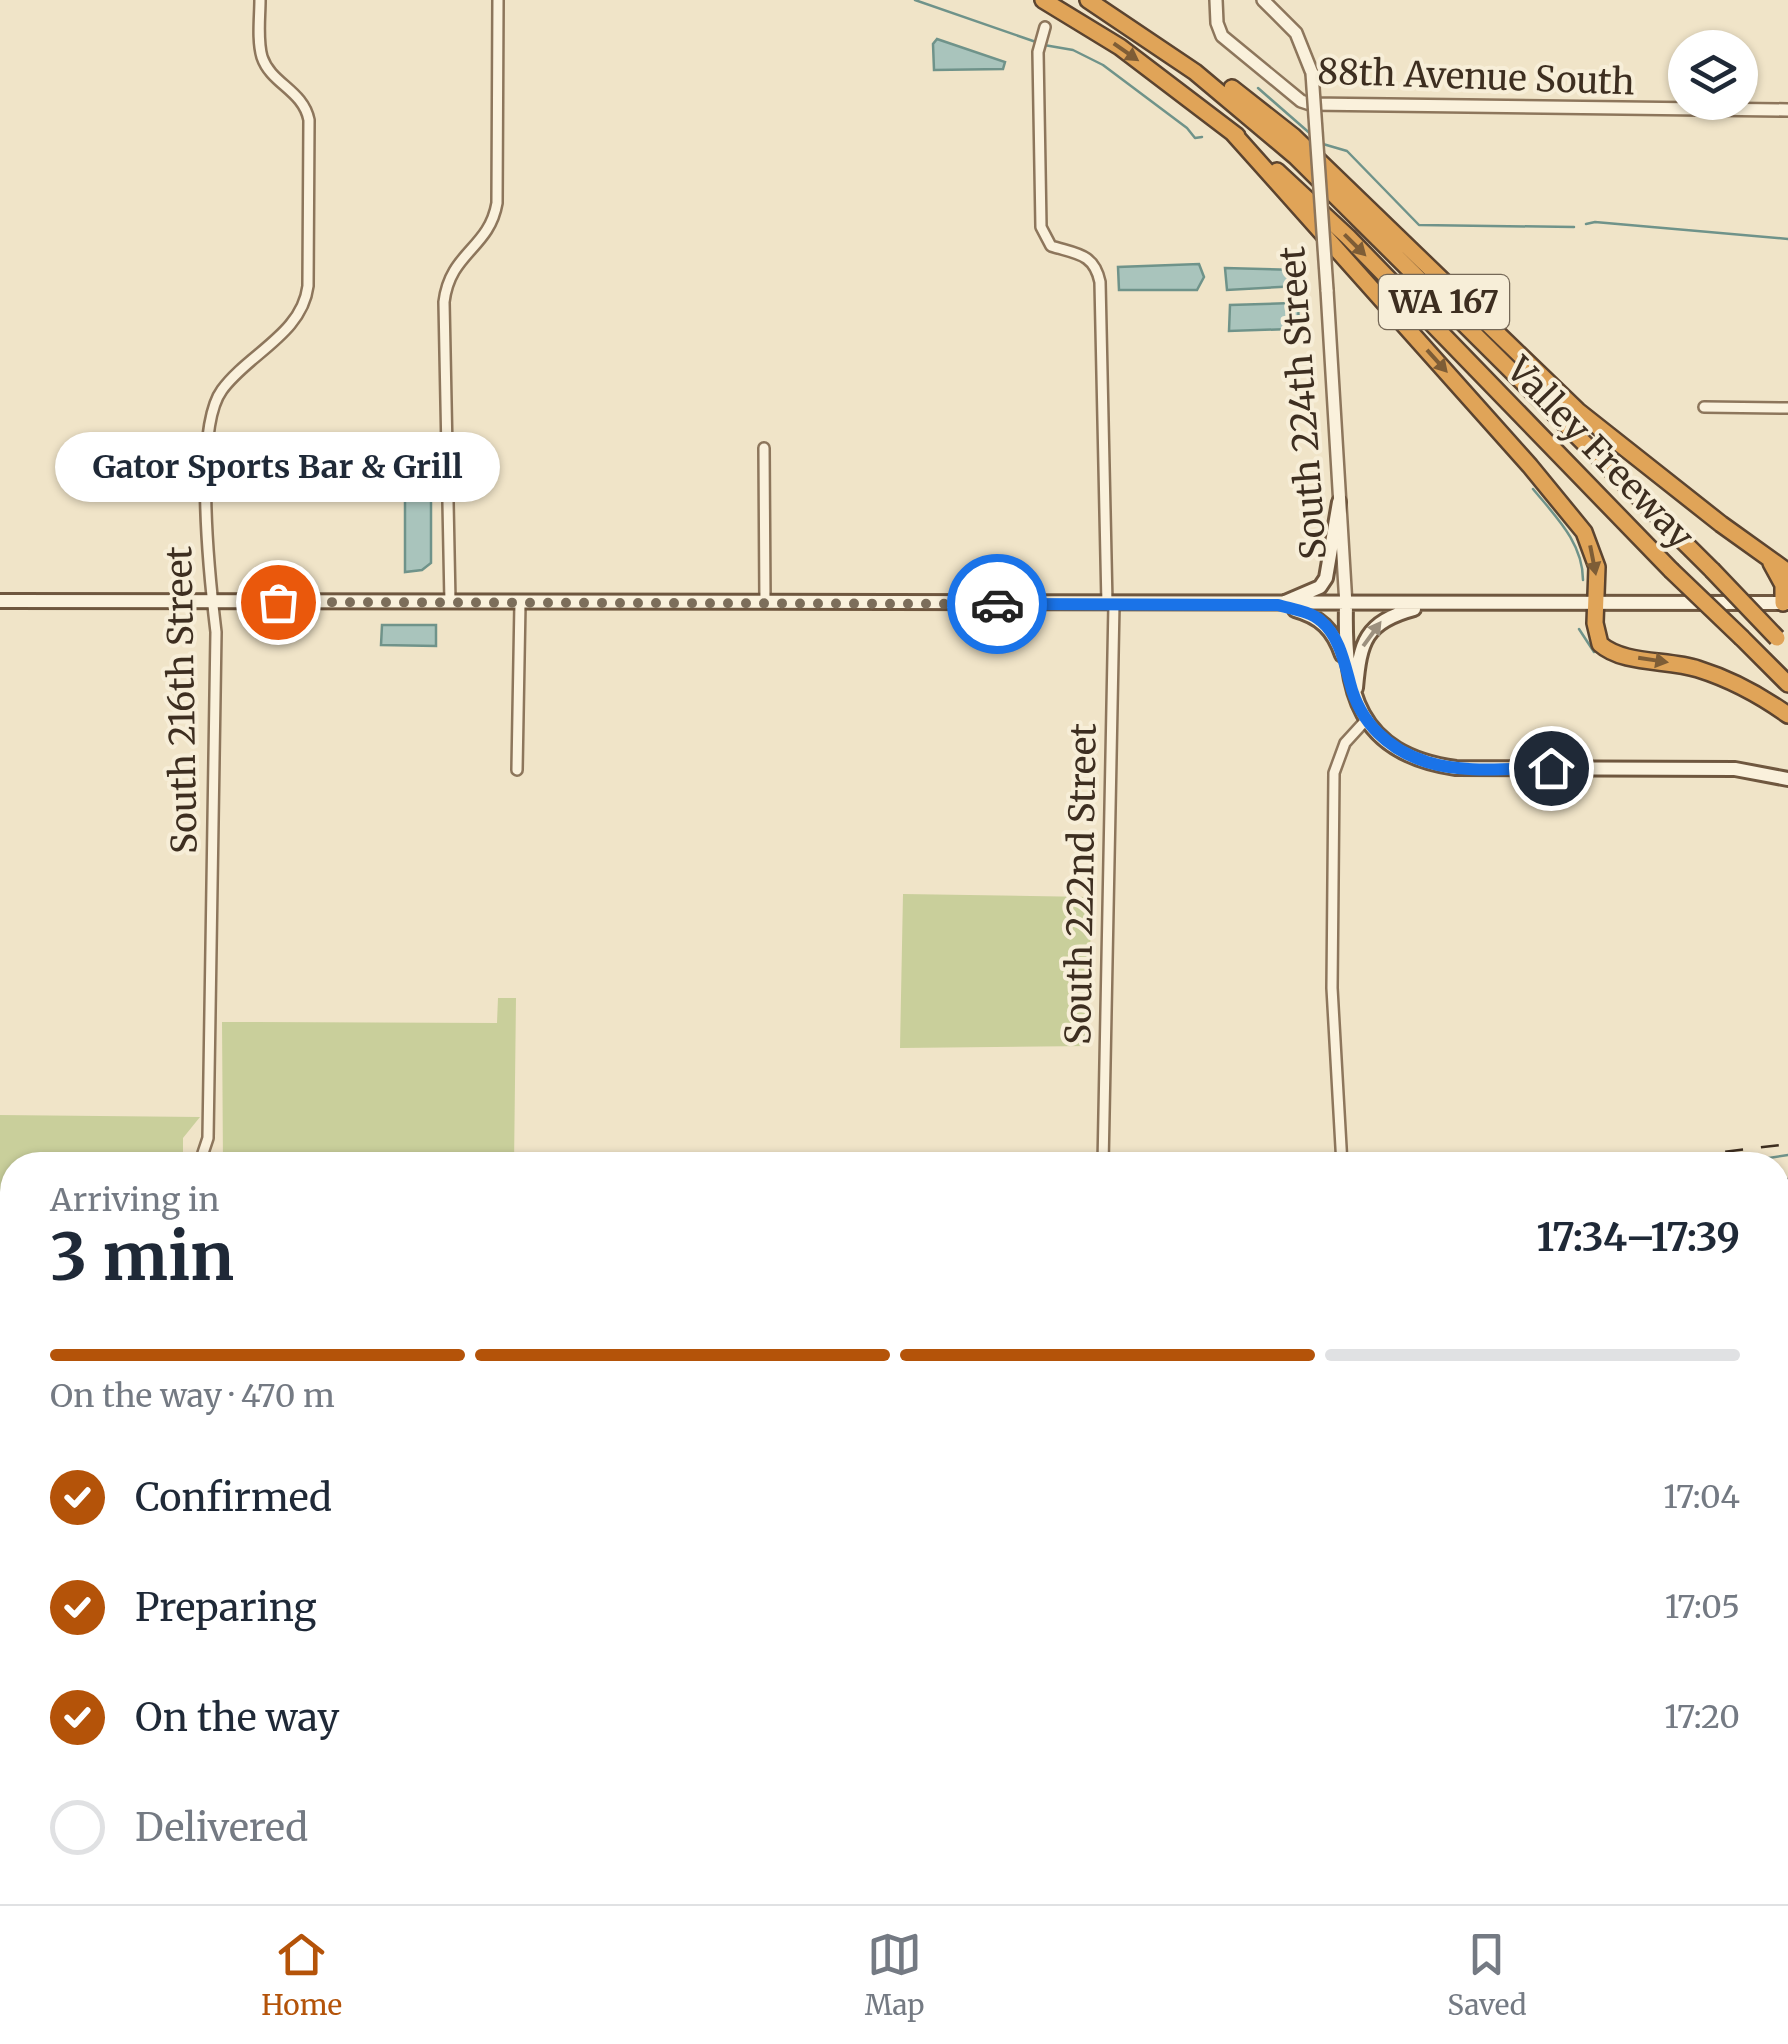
<!DOCTYPE html>
<html lang="en">
<head>
<meta charset="utf-8">
<style>
  body { margin:0; font-family:Merriweather,serif; background:#f2f2f3; color:#1f2937; height:100vh; display:flex; flex-direction:column; font-size:38px; white-space:nowrap }
  * { box-sizing:border-box; margin:0 }
  p { font-size:32px; color:#747a83 }
  .icon { flex:none; width:55px; height:55px; fill:none; stroke:currentColor; stroke-width:2; stroke-linecap:round; stroke-linejoin:round }
  .map { position:relative; flex:1; overflow:hidden }
  .details { position:absolute; left:0px; top:1152px; width:1790px; height:752px; display:flex; flex-direction:column; background:#fff; border-radius:40px 40px 0 0; box-shadow:0 2px 8px #0004 }
  .details>* { flex:none }
  .buttons { position:absolute; left:1668px; top:30px; display:grid; gap:20px }
  .buttons a { display:grid; place-items:center; width:90px; height:90px; border-radius:50%; background:#fff; box-shadow:0 2px 8px #0004; font-size:50px }
  .pin { position:absolute; display:grid; place-items:center; width:85px; height:85px; color:#fff; margin:-42px; border:5px solid #fff; border-radius:50%; box-shadow:0 2px 10px #0007 }
  .courier { position:absolute; display:grid; place-items:center; width:100px; height:100px; margin:-50px; border:8px solid #1a73e8; border-radius:50%; background:#fff; color:#222; box-shadow:0 2px 12px #0007 }
  .bubble { position:absolute; height:70px; border-radius:35px; background:#fff; box-shadow:0 2px 8px #0004; font-size:32px; font-weight:700; line-height:70px; text-align:center }
  .headline em { font-style:normal; font-weight:700 }
  .headline div { display:flex; flex-direction:column-reverse }
  .headline { display:flex; align-items:center; justify-content:space-between; height:170px; padding:0 50px }
  h1 { font-size:65px; font-weight:700; line-height:75px }
  .bar { display:grid; grid-template-columns:repeat(4,1fr); gap:15px 10px; align-content:center; height:120px; padding:0 50px }
  .bar i { height:12px; border-radius:8px; background:#e0e1e3 }
  .bar .current { background:#b45309 }
  .bar p { grid-column:span 4 }
  ol { padding:0 50px; list-style:none }
  li { display:flex; align-items:center; gap:30px; height:110px }
  li p { margin-inline-start:auto }
  li .icon { padding:10px; border-radius:50%; background:#b45309; color:#fff; stroke-width:4 }
  li:last-child { color:#747a83 }
  li i { width:55px; height:55px; border:5px solid #e0e1e3; border-radius:50% }
  .menu { display:flex; justify-content:space-around; align-items:center; height:140px; border-top:2px solid #e0e1e3; background:#fff; font-size:28px; color:#747a83 }
  .menu a { display:grid; justify-items:center; gap:5px }
  .menu .current { color:#b45309 }
  .map>svg:first-child { display:block }
</style>
</head>
<body>
<div class="map">
<svg width="1788" height="1904" viewBox="0 0 1788 1904">
  <rect width="100%" height="100%" fill="#f0e4c8"/>
  <path fill="#c9cf9b" d="M903,894L1091,897L1089,1046L900,1048Z
    M498,998H516L514,1165H223L222,1022L497,1023Z
    M0,1115L200,1117L183,1138V1165H12V1361L0,1357Z"/>
  <path fill="#a9c4bc" stroke="#6f938a" stroke-width="2.5" d="M937,39L1005,62L1003,69L934,70L933,44Z
    M1199,264L1204,277L1197,290H1119L1118,267Z
    M1225,268L1299,270L1304,275L1303,282L1298,286L1227,290Z
    M1292,303L1298,306L1299,324L1291,329L1229,331L1230,305Z
    M405,482H431V563L422,570L405,572Z
    M382,625H436V646L381,645Z
    M682,1893H759V1904H679Z"/>
  <g fill="none" stroke-linecap="round" stroke-linejoin="round">
    <path stroke="#6f938a" stroke-width="2.5" d="M915,0L1036,42
      M1044,45L1073,50L1103,65L1187,128L1195,138L1202,137
      M1258,88L1313,136
      M1323,144L1347,151L1419,225L1574,227
      M1586,224L1595,222L1788,239
      M1533,489C1556,517 1583,543 1583,580
      M1579,629L1594,652
      M1724,1165L1788,1155
      M674,1904L678,1892"/>
    <defs>
      <path id="minor" d="M1045,27L1038,52L1041,227L1051,246C1076,254 1094,253 1100,282L1107,604
        M1704,407L1788,408
        M764,448L765,603
        M450,602L444,302C450,252 489,249 497,203L498,0
        M517,770L520,603
        M203,1153L208,1138L216,632C210,582 193,429 222,390C248,354 302,334 308,286L309,120C303,90 271,84 262,57C257,40 260,17 260,0
        M1103,1165L1114,604
        M1342,1165L1332,988L1334,773L1345,743L1366,720"/>
      <path id="tertiary" d="M1216,0L1217,23L1222,36L1301,101L1310,104L1788,110
        M1263,0L1296,33L1312,73
        M1327,290L1346,605
        M1778,1705H1788
        M0,1709H12"/>
      <path id="secondary" d="M0,601L1788,603
        M1285,602L1320,587L1326,578L1339,502
        M1346,605C1344,692 1357,754 1456,768L1735,769L1788,779
        M1295,610C1320,617 1333,629 1342,655
        M1356,688C1360,642 1365,622 1414,609"/>
      <path id="motorway" d="M1043,0L1120,47L1237,136
        M1088,0L1195,72L1295,156L1712,570
        M1232,88L1293,136L1578,411L1721,524L1788,572
        M1232,132L1530,466L1584,532L1597,567L1595,623L1600,644C1624,665 1668,659 1698,669C1730,679 1760,695 1788,715
        M1277,171L1348,237L1671,570
        M1771,563L1783,585V603
        M1742,638L1788,684"/>
    </defs>
    <use href="#minor" stroke="#8d765c" stroke-width="14"/>
    <use href="#tertiary" stroke="#8d765c" stroke-width="16"/>
    <use href="#secondary" stroke="#6f573f" stroke-width="18"/>
    <use href="#motorway" stroke="#5b4430" stroke-width="20"/>
    <use href="#minor" stroke="#faf1dc" stroke-width="9"/>
    <use href="#tertiary" stroke="#faf1dc" stroke-width="11"/>
    <use href="#secondary" stroke="#faf1dc" stroke-width="12"/>
    <use href="#motorway" stroke="#e0a458" stroke-width="15"/>
    <path stroke="#3d2e20" stroke-width="2.5" stroke-dasharray="18 18" stroke-linecap="butt" d="M1618,1165L1788,1144
      M1778,1180L1788,1179
      M0,1373L12,1378
      M0,1409L12,1407
      M1185,1904L1193,1892
      M1439,1904L1446,1892"/>
    <defs>
      <path id="tertiary-bridge" d="M1312,73L1327,290"/>
      <path id="motorway-bridge" d="M1671,570L1742,638
        M1712,570L1777,638"/>
    </defs>
    <use href="#tertiary-bridge" stroke="#8d765c" stroke-width="16" stroke-linecap="butt"/>
    <use href="#motorway-bridge" stroke="#5b4430" stroke-width="20" stroke-linecap="butt"/>
    <use href="#tertiary-bridge" stroke="#faf1dc" stroke-width="11"/>
    <use href="#motorway-bridge" stroke="#e0a458" stroke-width="15"/>
  </g>
  <defs><path id="oneway-solid" d="M-6-.8H1V-3.2L6.5 0L1 3.2V.8H-6Z" transform="scale(2.5)"/></defs>
  <g fill="#7e5d36">
    <use href="#oneway-solid" transform="translate(1126 52) rotate(35)"/>
    <use href="#oneway-solid" transform="translate(1355 245) rotate(45)"/>
    <use href="#oneway-solid" transform="translate(1437 361) rotate(48)"/>
    <use href="#oneway-solid" transform="translate(1593 560) rotate(79)"/>
    <use href="#oneway-solid" transform="translate(1653 660) rotate(9)"/>
  </g>
  <use fill="#9c907e" href="#oneway-solid" transform="translate(1372 634) rotate(-54)"/>
  <g fill="none" stroke-linecap="round" stroke-linejoin="round">
    <path stroke="#7c6e5b" stroke-width="10" stroke-dasharray="0 18" d="M278,602L997,604"/>
    <path stroke="#1a73e8" stroke-width="12" d="M997,604L1278,605C1291,609 1310,611 1321,621C1339,636 1344,661 1350,683C1360,723 1389,750 1427,762C1465,774 1511,768 1551,768"/>
  </g>
  <g text-anchor="middle" stroke-width="8" stroke-linejoin="round" paint-order="stroke">
    <rect fill="#f7eed8" stroke="#756857" stroke-width="2.5" x="1379" y="275" width="130" height="54" rx="8"/>
    <g font-size="32" font-weight="bold" fill="#3d2e20">
      <text x="1444" y="313">WA 167</text>
    </g>
    <g font-size="35" fill="#3d2e20" stroke="#f7eed8">
      <text transform="translate(1476 77) rotate(2)" y="12">88th Avenue South</text>
      <text transform="translate(1303 403) rotate(-94)" y="12">South 224th Street</text>
      <text transform="translate(1600 453) rotate(46)" y="12">Valley Freeway</text>
      <text transform="translate(182 700) rotate(-91)" y="12">South 216th Street</text>
      <text transform="translate(1081 884) rotate(-89)" y="12">South 222nd Street</text>
    </g>
  </g>
</svg>
<div class="buttons">
<a><svg class="icon" aria-label="layers" viewBox="0 0 24 24"><path d="M12 4l9 5-9 5-9-5zM3 14l9 5 9-5"/></svg></a>
</div>
<div class="pin" style="left:278px;top:602px;background:#ea580c"><svg class="icon" aria-label="bag" viewBox="0 0 24 24"><path d="M5 8h14l-1 12H6zM9 8a3 3 0 0 1 6 0"/></svg></div>
<div class="pin" style="left:1551px;top:768px;background:#1f2937"><svg class="icon" aria-label="home" viewBox="0 0 24 24"><path d="M3 11l9-7 9 7M6 9v11h12V9"/></svg></div>
<div class="courier" style="left:997px;top:604px"><svg class="icon" aria-label="car" viewBox="0 0 24 24"><path d="M5 17H2v-5l4-1 3-4h7l3 4 3 1v5h-3M9 17h6M6 11h13"/><circle cx="7" cy="17" r="2"/><circle cx="17" cy="17" r="2"/></svg></div>
<div class="bubble" style="left:55px;top:432px;width:445px">Gator Sports Bar &amp; Grill</div>
<section class="details">
<div class="headline"><div><h1>3 min</h1><p>Arriving in</p></div><em>17:34–17:39</em></div>
<div class="bar"><i class="current"></i><i class="current"></i><i class="current"></i><i></i><p>On the way · 470 m</p></div>
<ol>
<li><svg class="icon" aria-label="check" viewBox="0 0 24 24"><path d="M5 12l5 5 9-10"/></svg>Confirmed<p>17:04</p></li>
<li><svg class="icon" aria-label="check" viewBox="0 0 24 24"><path d="M5 12l5 5 9-10"/></svg>Preparing<p>17:05</p></li>
<li><svg class="icon" aria-label="check" viewBox="0 0 24 24"><path d="M5 12l5 5 9-10"/></svg>On the way<p>17:20</p></li>
<li><i></i>Delivered</li>
</ol>
</section>
</div>
<nav class="menu">
<a class="current"><svg class="icon" aria-label="home" viewBox="0 0 24 24"><path d="M3 11l9-7 9 7M6 9v11h12V9"/></svg>Home</a>
<a><svg class="icon" aria-label="map" viewBox="0 0 24 24"><path d="M3 6l6-2 6 2 6-2v14l-6 2-6-2-6 2zM9 4v14M15 6v14"/></svg>Map</a>
<a><svg class="icon" aria-label="saved" viewBox="0 0 24 24"><path d="M7 4h10v16l-5-4-5 4z"/></svg>Saved</a>
</nav>
</body>
</html>
